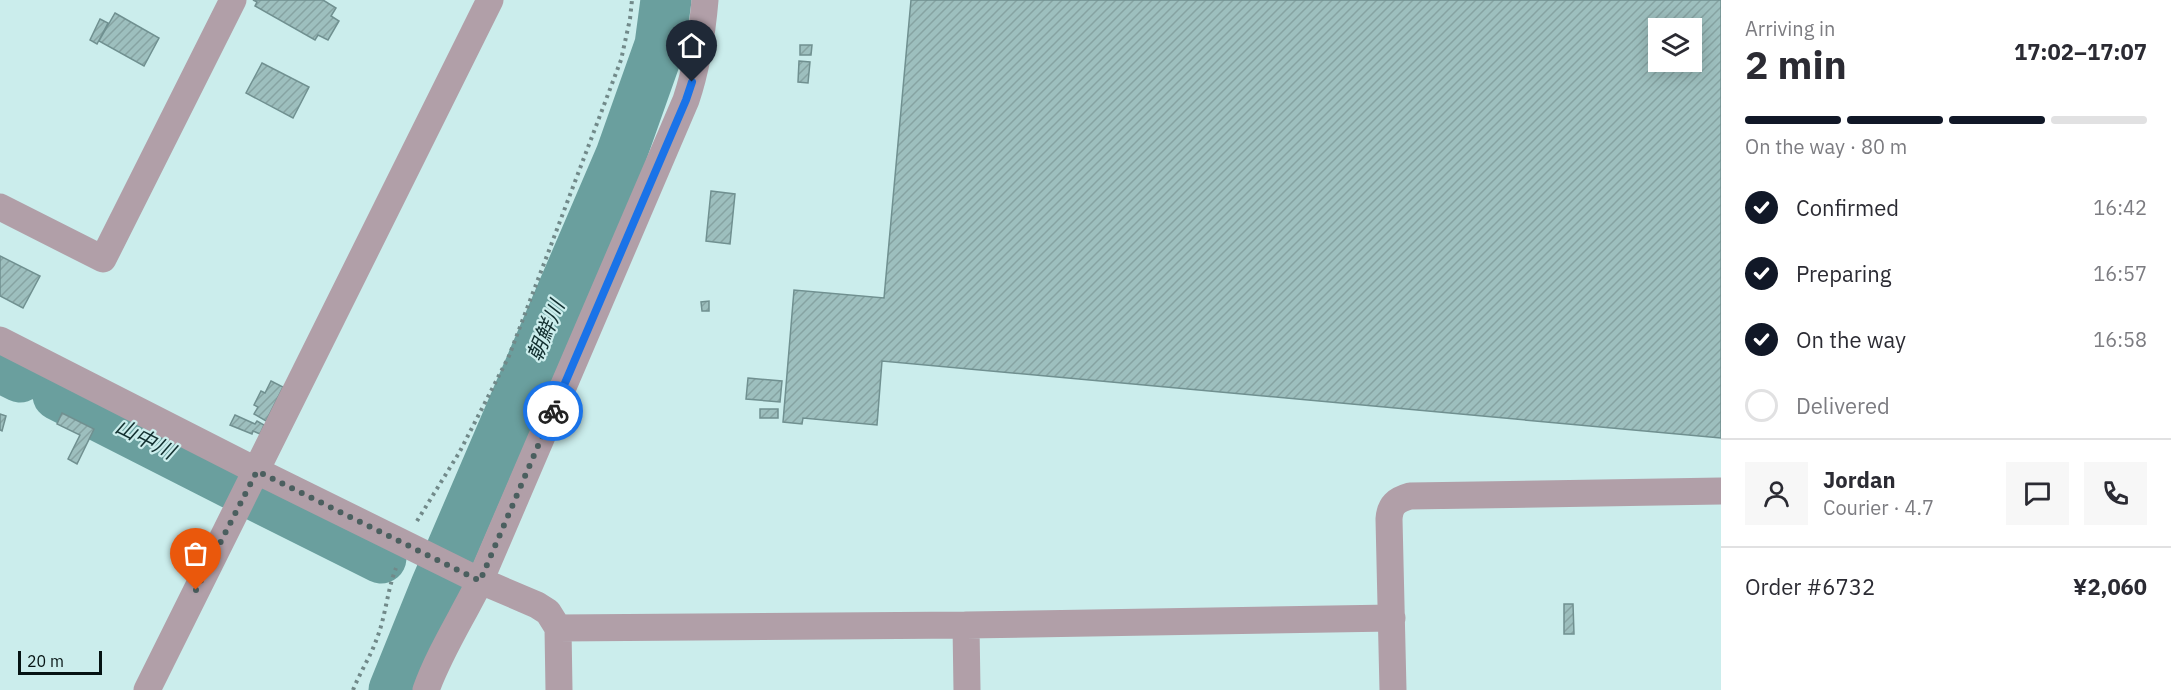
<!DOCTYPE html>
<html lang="en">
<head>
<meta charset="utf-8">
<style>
  body { margin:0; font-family:"IBM Plex Sans","Noto Sans JP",sans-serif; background:#f7f7f7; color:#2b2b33; height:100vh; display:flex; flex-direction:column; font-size:22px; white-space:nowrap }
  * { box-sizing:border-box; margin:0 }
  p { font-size:20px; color:#7c7c81 }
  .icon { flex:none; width:33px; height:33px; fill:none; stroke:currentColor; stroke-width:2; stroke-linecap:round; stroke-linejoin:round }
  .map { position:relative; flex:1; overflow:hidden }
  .panel { display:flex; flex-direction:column; background:#fff; width:450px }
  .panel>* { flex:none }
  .tools { position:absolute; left:1648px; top:18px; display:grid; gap:12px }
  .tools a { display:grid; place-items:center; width:54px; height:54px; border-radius:0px; background:#fff; box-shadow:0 3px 15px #0003; font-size:30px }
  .scale { position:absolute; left:18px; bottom:15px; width:84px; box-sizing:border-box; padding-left:6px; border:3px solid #061313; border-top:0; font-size:16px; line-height:21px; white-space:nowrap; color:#061313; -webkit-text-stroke:4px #cbedec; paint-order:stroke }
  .pin { position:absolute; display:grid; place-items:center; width:51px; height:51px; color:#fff; margin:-62px -26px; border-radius:50% 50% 50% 0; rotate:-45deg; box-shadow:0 0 6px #0007 }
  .pin .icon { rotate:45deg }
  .courier { position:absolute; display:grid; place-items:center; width:60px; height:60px; margin:-30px; border:4px solid #1a73e8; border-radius:50%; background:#fff; color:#222; box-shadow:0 2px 8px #0007 }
  .head em { font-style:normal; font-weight:700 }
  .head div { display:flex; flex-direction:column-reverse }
  .head { display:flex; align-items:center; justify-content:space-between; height:102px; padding:0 24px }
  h1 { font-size:39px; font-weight:700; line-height:45px }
  .bar { display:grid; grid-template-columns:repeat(4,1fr); gap:9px 6px; align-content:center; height:72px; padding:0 24px }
  .bar i { height:8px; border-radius:4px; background:#e1e1e2 }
  .bar .active { background:#111827 }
  .bar p { grid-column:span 4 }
  .line { display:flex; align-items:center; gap:15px; padding:0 24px; border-top:2px solid #e1e1e2 }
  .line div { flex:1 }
  .round { display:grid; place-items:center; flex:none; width:63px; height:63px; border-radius:0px; background:#f7f7f7 }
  ol { padding:0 24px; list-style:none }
  li { display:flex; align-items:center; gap:18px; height:66px }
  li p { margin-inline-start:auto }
  li .icon { padding:6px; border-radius:50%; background:#111827; color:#fff; stroke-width:4 }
  li:last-child { color:#7c7c81 }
  li i { width:33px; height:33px; border:3px solid #e1e1e2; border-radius:50% }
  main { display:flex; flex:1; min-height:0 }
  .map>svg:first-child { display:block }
</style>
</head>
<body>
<main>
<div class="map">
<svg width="1721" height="690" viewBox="0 0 1721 690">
  <defs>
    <pattern id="building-hatch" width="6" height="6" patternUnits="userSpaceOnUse" patternTransform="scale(1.5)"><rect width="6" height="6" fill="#9dbfbe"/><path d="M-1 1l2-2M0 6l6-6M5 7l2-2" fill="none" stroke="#86a3a2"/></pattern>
  </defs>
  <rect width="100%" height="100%" fill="#cbedec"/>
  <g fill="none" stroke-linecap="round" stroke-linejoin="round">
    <path stroke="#6a9f9e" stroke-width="51" d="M0,367L20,377
      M58,395L233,484
      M257,496L381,558
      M394,690L436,586L621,155L660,45L666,0"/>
  </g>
  <path fill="url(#building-hatch)" stroke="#709090" stroke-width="1.5" fill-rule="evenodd" d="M253,0H323L336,8L331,16L339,21L328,40L318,35L315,40L255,6L257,2Z
    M911,0H1721V438L882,361L877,425L803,418L802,424L783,422L794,290L884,298ZM1659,28H1692V62H1659Z
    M115,13L159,38L144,66L99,41Z
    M100,19L108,23L97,44L90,40Z
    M800,45H812L811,55H800Z
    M799,61L810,62L808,83L798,82Z
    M262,63L309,87L293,118L246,93Z
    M711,191L735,194L730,244L706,241Z
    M0,256L40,276L23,308L0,296Z
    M709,301V311H702L701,302Z
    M748,378L782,381L780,402L746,399Z
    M271,381L283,387L266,421L254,414L258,407L254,405L261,391L265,393Z
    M760,409H778V418H760Z
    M62,413L94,429L77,464L68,459L80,435L57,424Z
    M0,414L6,416L2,431L0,430Z
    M235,415L255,424L257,421L264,425L260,434L253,431L252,434L230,425Z
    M1564,604H1573L1574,634H1564Z"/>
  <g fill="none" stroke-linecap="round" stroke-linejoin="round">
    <path stroke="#718989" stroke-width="4" stroke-dasharray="3 4.5" stroke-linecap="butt" d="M417,521L459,453L509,356L621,60L630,19L632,0
      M353,690C360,672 371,656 377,638C386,615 387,591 396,568"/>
    <path stroke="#b19fa8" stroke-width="27" d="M0,207L103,259L233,0
      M0,340L257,471L474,578L537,605L548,612L558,628L559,690
      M966,625L967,690
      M558,628L966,625L1392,618
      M147,690L490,0
      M426,690C439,653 463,616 480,581L686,100C697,67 702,35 705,0
      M1393,690L1389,519C1390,505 1396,500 1410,496L1721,491"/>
  </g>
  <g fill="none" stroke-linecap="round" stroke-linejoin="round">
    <path stroke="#4b5f5f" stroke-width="6" stroke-dasharray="0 10.8" d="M196,590L257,471L480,581L553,411"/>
    <path stroke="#1a73e8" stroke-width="8" d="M553,411L686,100L692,82"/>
  </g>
  <g text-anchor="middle" stroke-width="4.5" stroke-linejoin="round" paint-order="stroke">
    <g font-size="21" font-style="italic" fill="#122f2f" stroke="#cbedec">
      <text transform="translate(546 331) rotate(-67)" y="7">朝鮮川</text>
      <text transform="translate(145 439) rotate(27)" y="7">山中川</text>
    </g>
  </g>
</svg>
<div class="tools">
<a><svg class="icon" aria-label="layers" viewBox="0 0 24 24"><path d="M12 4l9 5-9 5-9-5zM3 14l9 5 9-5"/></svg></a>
</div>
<div class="scale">20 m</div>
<div class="pin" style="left:196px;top:590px;background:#ea580c"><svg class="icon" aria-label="bag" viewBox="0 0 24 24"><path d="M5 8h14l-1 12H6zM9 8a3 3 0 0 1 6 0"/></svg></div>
<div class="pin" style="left:692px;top:82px;background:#1f2937"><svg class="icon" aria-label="home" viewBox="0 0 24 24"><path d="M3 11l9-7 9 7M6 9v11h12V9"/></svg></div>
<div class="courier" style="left:553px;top:411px"><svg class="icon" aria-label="bike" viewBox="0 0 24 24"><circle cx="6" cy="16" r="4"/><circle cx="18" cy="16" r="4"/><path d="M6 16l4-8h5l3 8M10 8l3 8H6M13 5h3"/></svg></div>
</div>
<section class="panel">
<div class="head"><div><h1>2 min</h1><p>Arriving in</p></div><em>17:02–17:07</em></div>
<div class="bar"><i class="active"></i><i class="active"></i><i class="active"></i><i></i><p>On the way · 80 m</p></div>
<ol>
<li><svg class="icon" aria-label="check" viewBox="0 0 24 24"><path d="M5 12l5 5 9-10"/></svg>Confirmed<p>16:42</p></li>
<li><svg class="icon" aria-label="check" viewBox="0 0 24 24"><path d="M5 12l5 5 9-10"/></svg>Preparing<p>16:57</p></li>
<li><svg class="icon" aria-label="check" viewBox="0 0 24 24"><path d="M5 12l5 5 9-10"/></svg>On the way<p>16:58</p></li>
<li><i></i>Delivered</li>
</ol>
<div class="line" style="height:108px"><a class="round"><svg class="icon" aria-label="person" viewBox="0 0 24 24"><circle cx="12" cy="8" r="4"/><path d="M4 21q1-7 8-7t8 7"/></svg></a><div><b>Jordan</b><p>Courier · 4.7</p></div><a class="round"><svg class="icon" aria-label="chat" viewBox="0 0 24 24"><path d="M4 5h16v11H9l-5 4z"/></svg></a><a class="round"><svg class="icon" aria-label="phone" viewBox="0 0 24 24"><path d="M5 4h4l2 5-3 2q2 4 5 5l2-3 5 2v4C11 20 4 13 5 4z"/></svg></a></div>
<div class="line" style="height:78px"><div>Order #6732</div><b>¥2,060</b></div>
</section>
</main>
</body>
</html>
